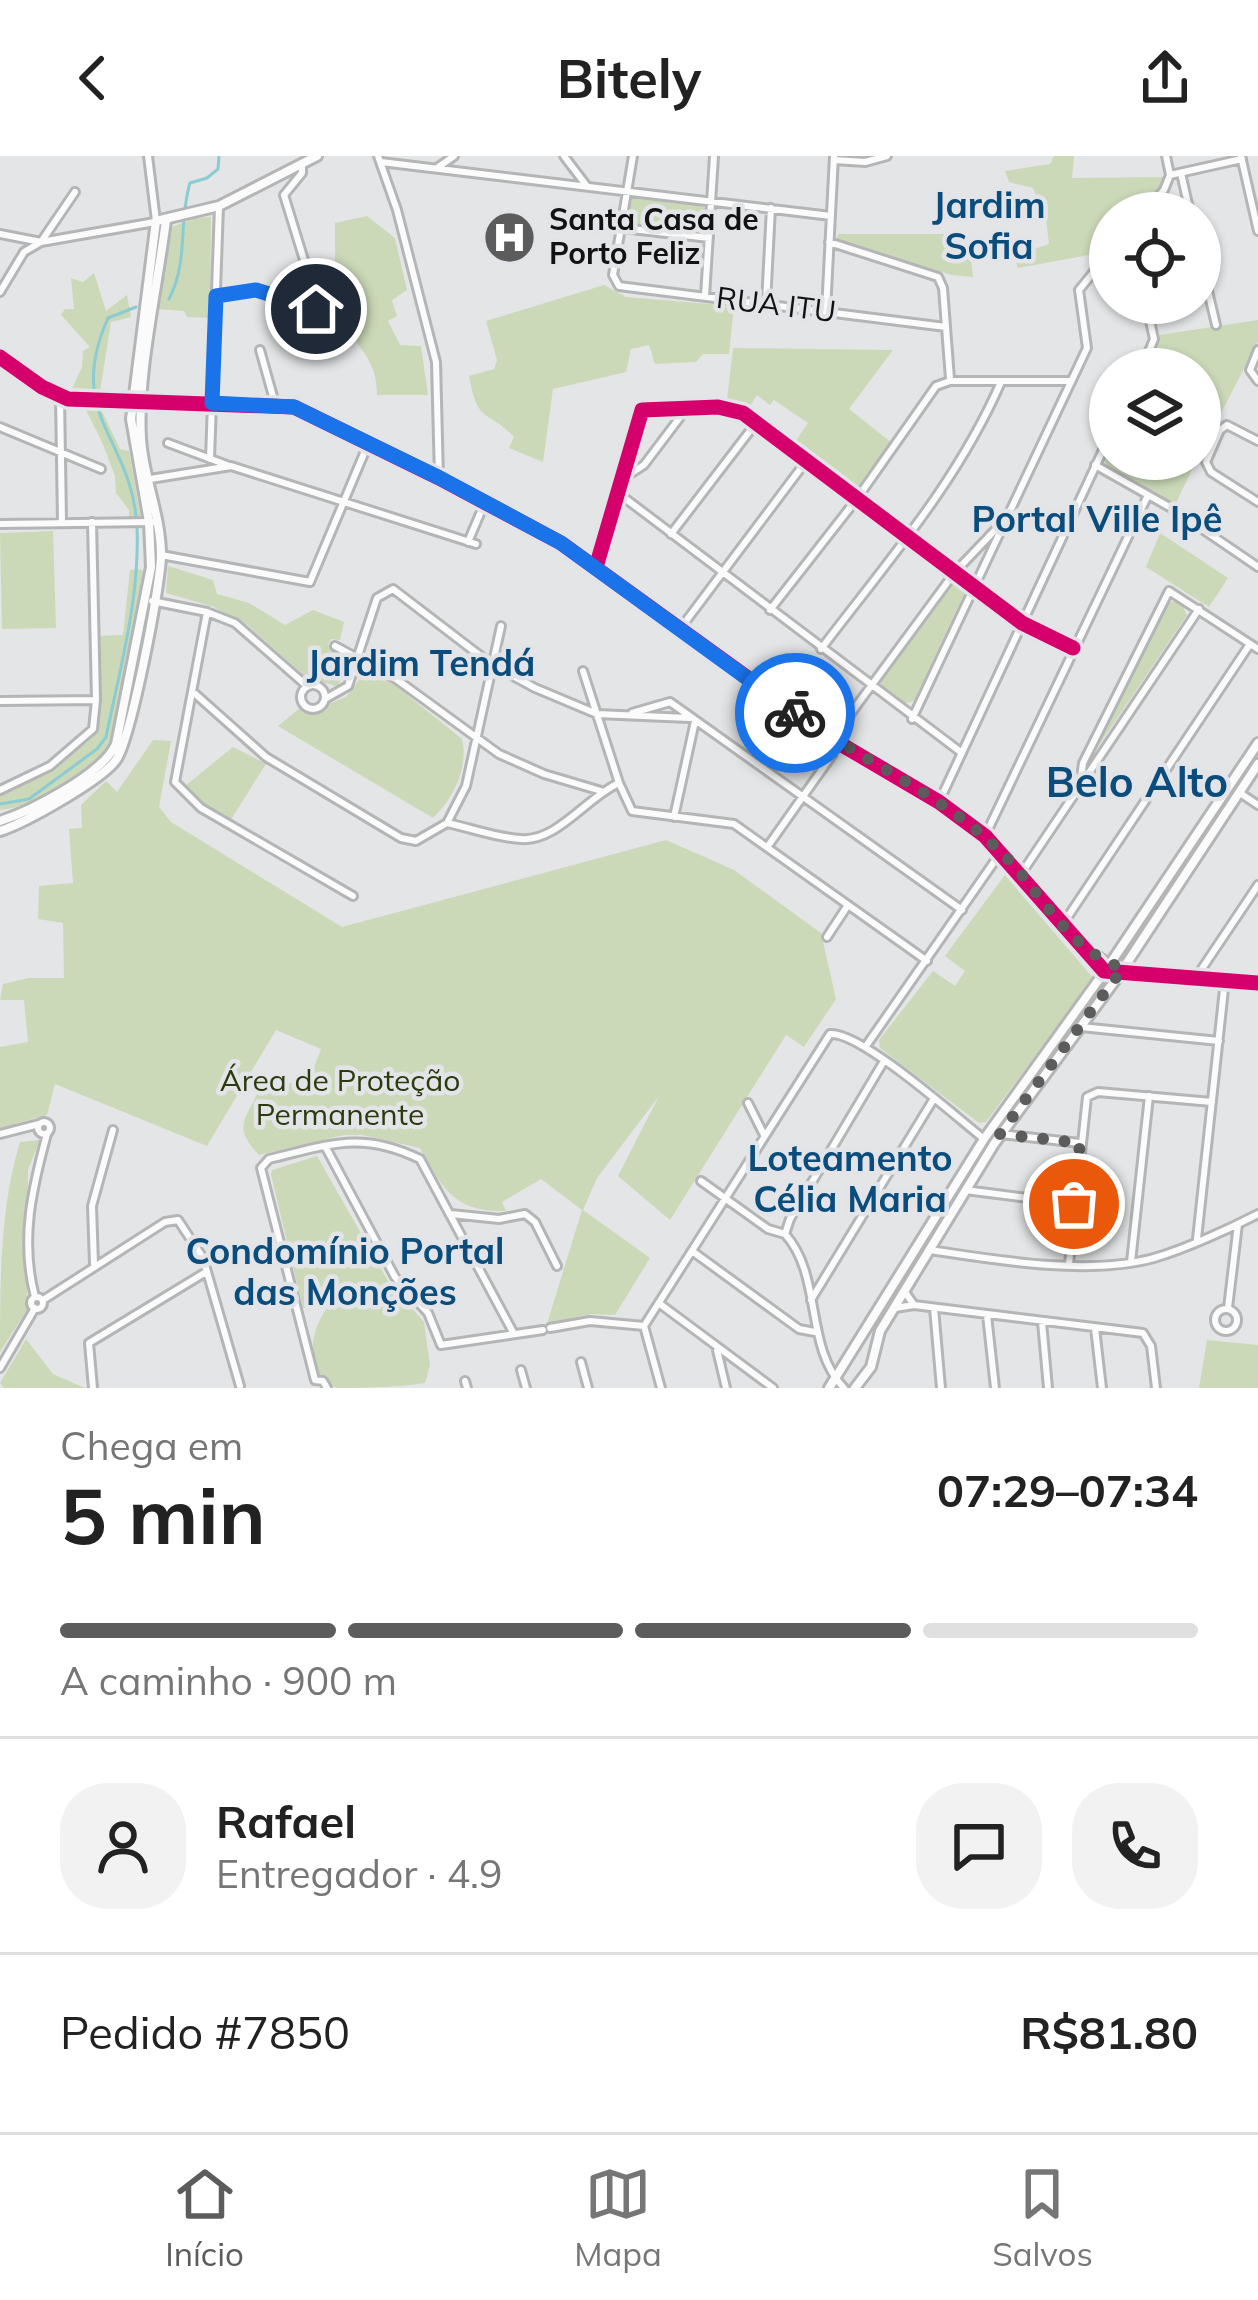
<!DOCTYPE html>
<html lang="pt">
<head>
<meta charset="utf-8">
<style>
  body { margin:0; font-family:Mulish,sans-serif; background:#f2f2f2; color:#222; height:100vh; display:flex; flex-direction:column; font-size:45px; white-space:nowrap }
  * { box-sizing:border-box; margin:0 }
  p { font-size:39px; color:#767676 }
  .icon { flex:none; width:66px; height:66px; fill:none; stroke:currentColor; stroke-width:2; stroke-linecap:round; stroke-linejoin:round }
  .map { position:relative; height:1232px; overflow:hidden }
  .drawer { display:flex; flex-direction:column; background:#fff; flex:1 }
  .drawer>* { flex:none }
  .controls { position:absolute; left:1089px; top:36px; display:grid; gap:24px }
  .controls a { display:grid; place-items:center; width:132px; height:132px; border-radius:50%; background:#fff; box-shadow:0 3px 9px #0004; font-size:60px }
  .pin { position:absolute; display:grid; place-items:center; width:102px; height:102px; color:#fff; margin:-51px; border:6px solid #fff; border-radius:50%; box-shadow:0 3px 12px #0007 }
  .courier { position:absolute; display:grid; place-items:center; width:120px; height:120px; margin:-60px; border:9px solid #1a73e8; border-radius:50%; background:#fff; color:#222; box-shadow:0 3px 15px #0007 }
  .headline em { font-style:normal; font-weight:700 }
  .headline div { display:flex; flex-direction:column-reverse }
  .headline { display:flex; align-items:center; justify-content:space-between; height:204px; padding:0 60px }
  h1 { font-size:78px; font-weight:700; line-height:90px }
  .bar { display:grid; grid-template-columns:repeat(4,1fr); gap:18px 12px; align-content:center; height:144px; padding:0 60px }
  .bar i { height:15px; border-radius:9px; background:#e0e0e0 }
  .bar .on { background:#5c5c5d }
  .bar p { grid-column:span 4 }
  .line { display:flex; align-items:center; gap:30px; padding:0 60px; border-top:3px solid #e0e0e0 }
  .line div { flex:1 }
  .round { display:grid; place-items:center; flex:none; width:126px; height:126px; border-radius:48px; background:#f2f2f2 }
  header { display:flex; justify-content:space-between; align-items:center; height:156px; padding:0 60px; background:#fff; font-size:54px; font-weight:700 }
  .tabs { display:flex; justify-content:space-around; align-items:center; height:168px; border-top:3px solid #e0e0e0; background:#fff; font-size:33px; color:#767676 }
  .tabs a { display:grid; justify-items:center; gap:6px }
  .tabs .on { color:#5c5c5d }
  .map>svg:first-child { display:block }
</style>
</head>
<body>
<header><svg class="icon" aria-label="back" viewBox="0 0 24 24"><path d="M15 5l-7 7 7 7"/></svg>Bitely<svg class="icon" aria-label="share" viewBox="0 0 24 24"><path d="M12 15V3M7 8l5-5 5 5M5 13v7h14v-7"/></svg></header>
<div class="map">
<svg width="1258" height="1232" viewBox="0 0 1258 1232">
  <rect width="100%" height="100%" fill="#e4e5e6"/>
  <path fill="#cbd9b8" d="M1054,0H1074L1072,22L1164,21L1163,27L1136,57H1110V86L1100,97L1018,112L1014,100L1049,88L1046,63L1033,32L1009,26L1005,15L1050,8Z
    M636,40L700,47L706,54L705,69L697,76L632,69L626,57L629,45Z
    M367,60L395,82L407,134L392,144L397,160L388,165L400,189L421,190L428,239H377C377,205 360,192 340,166L323,170L335,122V67Z
    M211,61L210,162L187,161L184,155L156,153L169,72L196,62Z
    M838,78H968L973,121L952,119L837,84Z
    M94,117L106,155L127,139L131,161L111,166L99,241L71,235L82,211L83,195L90,191L61,159L65,153H74L71,122L83,126Z
    M604,129L626,141L734,150L729,198H703L696,206L655,208L649,189L631,193L626,216L553,233L543,306L509,292L514,281C487,252 478,270 469,220L494,213L497,204L486,165Z
    M1258,164V185L1200,298V213H1147L1159,179Z
    M733,192L893,194L849,253L892,287L860,330L848,331L793,289L808,267L774,244L770,249L757,239L748,253L727,244Z
    M84,250L100,251L120,293L129,295L141,363H129V354L116,337L115,320L102,286Z
    M1110,289V303H1197L1175,349L1109,313L1104,304Z
    M53,375L56,472L2,473L0,377Z
    M1160,377L1228,422L1209,451L1146,411Z
    M168,410L213,424L217,438L249,447L285,469L313,454L344,466L340,484L331,483L328,489L348,504L338,531L305,520L247,469L214,451L166,437Z
    M138,413L147,416L110,590C93,617 31,652 0,654V637L34,623L89,585C108,557 98,512 98,480L123,479L130,414Z
    M958,426L965,436L914,545L902,548L881,531V521L953,427Z
    M1180,445L1187,459L1087,607L1168,446Z
    M365,516L395,529L462,583C469,611 453,643 433,662L278,570L300,552L314,554L346,541Z
    M153,584L171,585L159,651L171,666L342,771L666,684L734,714L821,777L836,843L804,891L786,879L670,1064L618,1020L659,940L597,1022L583,1054L650,1102L615,1159L591,1158L547,1168L582,1054L541,1023L502,1046L506,1055C455,1057 442,1032 420,992L362,979H344L259,999C233,971 244,966 259,934L310,922L321,893L276,874L207,990L55,928L47,959L0,972V891L28,886L24,844H0L3,828L28,822H64L63,767L38,763L39,730L73,727L69,673L82,672L81,649L106,625L117,636Z
    M233,591L266,608L230,665L203,649L185,630Z
    M1005,719L1093,822L986,966L979,967L880,892L879,884L933,815L955,830L965,815L945,800Z
    M40,984L28,1014L27,1154L0,1196C0,1126 0,1051 20,986Z
    M317,1000L388,1125L424,1166L430,1209L425,1227C403,1231 360,1232 338,1232C301,1221 310,1173 328,1151L303,1152L271,1019L272,1014Z
    M26,1183L53,1218L85,1232H4L0,1227Z
    M1207,1184L1258,1189V1232H1199Z"/>
  <g fill="none" stroke-linecap="round" stroke-linejoin="round">
    <path stroke="#8accd2" stroke-width="3" d="M169,143C189,105 178,66 190,27L207,22L218,13L219,0
      M0,648L29,643L97,593L106,581C120,513 140,441 137,372C133,281 64,261 108,162L136,151"/>
    <defs>
      <path id="minor" d="M148,0L156,65
        M378,0L397,54L436,206L439,322
        M564,0L586,29
        M633,0L613,119L619,130L946,171
        M1166,0L1170,19
        M1241,0L1258,75
        M834,4L865,6L887,0
        M381,6L831,60
        M437,12L454,0
        M1181,17L1190,57
        M1170,19L1242,3
        M1144,57L1164,34L1170,19
        M623,72L709,82
        M0,78L41,86L75,36
        M829,86L938,121L943,132L950,223
        M1200,101L1216,169
        M216,139L256,133L316,153
        M705,140L714,0
        M295,146L308,117L284,39L302,17V10
        M766,147L771,52
        M826,155L834,0
        M260,194L276,251
        M1258,194L1250,214L1258,225
        M1142,213L1154,183L1146,147
        M60,240L62,366
        M0,271L101,313
        M1258,285L1227,269L1220,274L1206,306L1211,316L1258,346
        M168,287L227,309
        M210,303L219,50
        M1095,309L1173,353L1258,411
        M622,323L644,309L687,252
        M144,324L231,310L476,388
        M618,337L962,597
        M0,368L153,366
        M671,378L756,267
        M468,386L485,346
        M161,399L310,426L368,288
        M596,411L642,254L718,251L743,257L1022,467L1073,492
        M152,445L207,456L235,467L307,530
        M770,454L856,344L936,230L950,225H1071
        M207,456L175,626L201,652L353,740
        M680,473L804,308
        M335,490L396,523L499,598L544,618L601,635
        M821,493C887,406 957,327 1001,226
        M583,515L619,627L632,655L734,668L927,805
        M301 541a12 12 0 1 1 24 0a12 12 0 1 1-24 0Z
        M193,536L266,601L401,682L416,685L447,667L466,630L501,470
        M325,543L348,530L377,442L393,433L491,508L535,532L597,558L689,562
        M0,545L96,544
        M632,557L670,546L962,754
        M912,563L1087,192L1079,134L1110,96
        M832,583L955,416L997,372
        M1081,622L1083,607L1169,435L1258,493
        M0,634L50,610L93,573L96,544L92,366
        M1240,637L1258,649
        M939,646L1110,279
        M674,661L695,565
        M447,667C471,672 497,682 521,683C557,686 587,641 619,627
        M985,680L1148,339
        M768,690L840,588
        M1021,718L1199,453
        M1063,768L1250,488
        M827,781L848,749
        M1119,819L1258,827
        M1195,823L1258,729
        M1081,871L1219,885
        M866,890L1001,696
        M748,947L764,979
        M38 972a6 6 0 1 1 12 0a6 6 0 1 1-12 0Z
        M0,978L39,968
        M1001,978L1080,987
        M325,990L395,1121L428,1157L441,1189L543,1174
        M701,1025L768,1073L785,1078
        M965,1034L1074,1048
        M451,1058L499,1063L525,1058L535,1066L557,1110
        M785,1078L790,1063L884,905
        M785,1078C823,1120 804,1191 844,1232
        M1197,1083L1225,824
        M930,1094C996,1104 1089,1120 1154,1102C1185,1093 1229,1073 1258,1058
        M692,1095L799,1173L815,1176
        M1131,1106L1149,940
        M94,1108L92,1050L113,974
        M1069,1108L1087,941L1098,936L1212,946
        M31 1147a6 6 0 1 1 12 0a6 6 0 1 1-12 0Z
        M35,1141C20,1084 32,1033 47,978
        M43,1144L165,1066L178,1064L203,1102L240,1230
        M811,1144L933,944
        M660,1148L773,1232
        M914,1149L1143,1177L1151,1190L1156,1232
        M895,1152L914,1149L905,1136
        M934,1152L941,1232
        M1228,1152L1238,1068
        M1215 1164a11 11 0 1 1 22 0a11 11 0 1 1-22 0Z
        M987,1159L995,1232
        M1042,1166L1048,1232
        M644,1170L830,878C860,875 955,960 984,983
        M644,1170L661,1232
        M550,1172L590,1165L644,1170
        M1095,1172L1102,1232
        M717,1194L726,1232
        M581,1206L588,1232
        M0,1212L35,1152
        M521,1214L526,1232
        M315,1224L261,1012L269,1003C329,989 360,974 420,1003L514,1178
        M315,1224L323,1225L327,1232
        M465,1225L467,1232
        M93,1232L89,1187L206,1116"/>
      <path id="tertiary" d="M0,136L24,96L41,86L155,66
        M0,201L42,231L68,243L294,251L439,322L561,387L832,583L939,646L985,680L1104,815L1117,819
        M1085,791L1110,808L1123,812"/>
      <path id="secondary" d="M0,665C31,655 103,618 116,588L151,411L149,366L131,263L156,65L219,50L317,0
        M0,675C25,667 102,624 116,604C131,583 161,428 161,399C161,359 143,321 141,282C137,219 158,129 166,64
        M829,1232L984,983L1110,808L1258,587
        M855,1232L871,1211L880,1175L994,988L1119,819L1258,608"/>
    </defs>
    <use href="#minor" stroke="#b4b5b6" stroke-width="12"/>
    <use href="#tertiary" stroke="#b4b5b6" stroke-width="12"/>
    <use href="#secondary" stroke="#b4b5b6" stroke-width="14"/>
    <use href="#minor" stroke="#fbfbfb" stroke-width="6"/>
    <use href="#tertiary" stroke="#fbfbfb" stroke-width="6"/>
    <use href="#secondary" stroke="#fbfbfb" stroke-width="8"/>
    <defs>
      <path id="cycleway" d="M0,201L42,231L68,243L294,251L439,322L561,387L832,583L939,646L985,680L1104,815L1258,827
        M596,411L642,254L718,251L743,257L1022,467L1073,492"/>
    </defs>
    <use href="#cycleway" stroke="#e3e4e7" stroke-width="22"/>
    <use href="#cycleway" stroke="#d6006c" stroke-width="15"/>
  </g>
  <g fill="none" stroke-linecap="round" stroke-linejoin="round">
    <path stroke="#5c5c5d" stroke-width="12" stroke-dasharray="0 21.6" d="M795,557C871,611 962,646 1022,719C1050,754 1079,799 1123,812L1000,978L1080,987L1074,1048"/>
    <path stroke="#1a73e8" stroke-width="15" d="M316,153L256,134L216,140L212,247L294,251L440,322L561,387L795,557"/>
  </g>
  <defs>
    <symbol id="hospital-disc" viewBox="-11 -11 22 22"><circle r="9.5" fill="#5c5c5d" stroke="#e3e4e7"/><path d="M-5-5h3v3.5h4V-5h3V5h-3V1.5h-4V5h-3Z" fill="#fff"/></symbol>
  </defs>
  <g fill-rule="evenodd">
    <use href="#hospital-disc" x="480" y="52" width="59" height="59"/>
  </g>
  <g text-anchor="middle" stroke-width="9" stroke-linejoin="round" paint-order="stroke">
    <g font-size="30" font-weight="bold" fill="#121213" stroke="#e3e4e7" text-anchor="start">
      <text x="549" y="74">Santa Casa de<tspan x="549" dy="34">Porto Feliz</tspan></text>
    </g>
    <g font-size="30" fill="#121213" stroke="#e3e4e7">
      <text transform="translate(776 149) rotate(7)" y="10">RUA ITU</text>
    </g>
    <g font-size="30" fill="#2c3b0d" stroke="#e3e4e7">
      <text x="340" y="935">Área de Proteção<tspan x="340" dy="34">Permanente</tspan></text>
    </g>
    <g font-size="36" font-weight="bold" fill="#0a4d7c" stroke="#e3e4e7">
      <text x="989" y="62">Jardim<tspan x="989" dy="41">Sofia</tspan></text>
      <text x="1097" y="376">Portal Ville Ipê</text>
      <text x="421" y="520">Jardim Tendá</text>
      <text x="850" y="1015">Loteamento<tspan x="850" dy="41">Célia Maria</tspan></text>
      <text x="345" y="1108">Condomínio Portal<tspan x="345" dy="41">das Monções</tspan></text>
    </g>
    <g font-size="42" font-weight="bold" fill="#0a4d7c" stroke="#e3e4e7">
      <text x="1137" y="641">Belo Alto</text>
    </g>
  </g>
</svg>
<div class="controls">
<a><svg class="icon" aria-label="locate" viewBox="0 0 24 24"><circle cx="12" cy="12" r="6"/><path d="M12 2v4M12 18v4M2 12h4M18 12h4"/></svg></a>
<a><svg class="icon" aria-label="layers" viewBox="0 0 24 24"><path d="M12 4l9 5-9 5-9-5zM3 14l9 5 9-5"/></svg></a>
</div>
<div class="pin" style="left:1074px;top:1048px;background:#ea580c"><svg class="icon" aria-label="bag" viewBox="0 0 24 24"><path d="M5 8h14l-1 12H6zM9 8a3 3 0 0 1 6 0"/></svg></div>
<div class="pin" style="left:316px;top:153px;background:#1f2937"><svg class="icon" aria-label="home" viewBox="0 0 24 24"><path d="M3 11l9-7 9 7M6 9v11h12V9"/></svg></div>
<div class="courier" style="left:795px;top:557px"><svg class="icon" aria-label="bike" viewBox="0 0 24 24"><circle cx="6" cy="16" r="4"/><circle cx="18" cy="16" r="4"/><path d="M6 16l4-8h5l3 8M10 8l3 8H6M13 5h3"/></svg></div>
</div>
<section class="drawer">
<div class="headline"><div><h1>5 min</h1><p>Chega em</p></div><em>07:29–07:34</em></div>
<div class="bar"><i class="on"></i><i class="on"></i><i class="on"></i><i></i><p>A caminho · 900 m</p></div>
<div class="line" style="height:216px"><a class="round"><svg class="icon" aria-label="person" viewBox="0 0 24 24"><circle cx="12" cy="8" r="4"/><path d="M4 21q1-7 8-7t8 7"/></svg></a><div><b>Rafael</b><p>Entregador · 4.9</p></div><a class="round"><svg class="icon" aria-label="chat" viewBox="0 0 24 24"><path d="M4 5h16v11H9l-5 4z"/></svg></a><a class="round"><svg class="icon" aria-label="phone" viewBox="0 0 24 24"><path d="M5 4h4l2 5-3 2q2 4 5 5l2-3 5 2v4C11 20 4 13 5 4z"/></svg></a></div>
<div class="line" style="height:156px"><div>Pedido #7850</div><b>R$81.80</b></div>
</section>
<nav class="tabs">
<a class="on"><svg class="icon" aria-label="home" viewBox="0 0 24 24"><path d="M3 11l9-7 9 7M6 9v11h12V9"/></svg>Início</a>
<a><svg class="icon" aria-label="map" viewBox="0 0 24 24"><path d="M3 6l6-2 6 2 6-2v14l-6 2-6-2-6 2zM9 4v14M15 6v14"/></svg>Mapa</a>
<a><svg class="icon" aria-label="saved" viewBox="0 0 24 24"><path d="M7 4h10v16l-5-4-5 4z"/></svg>Salvos</a>
</nav>
</body>
</html>
